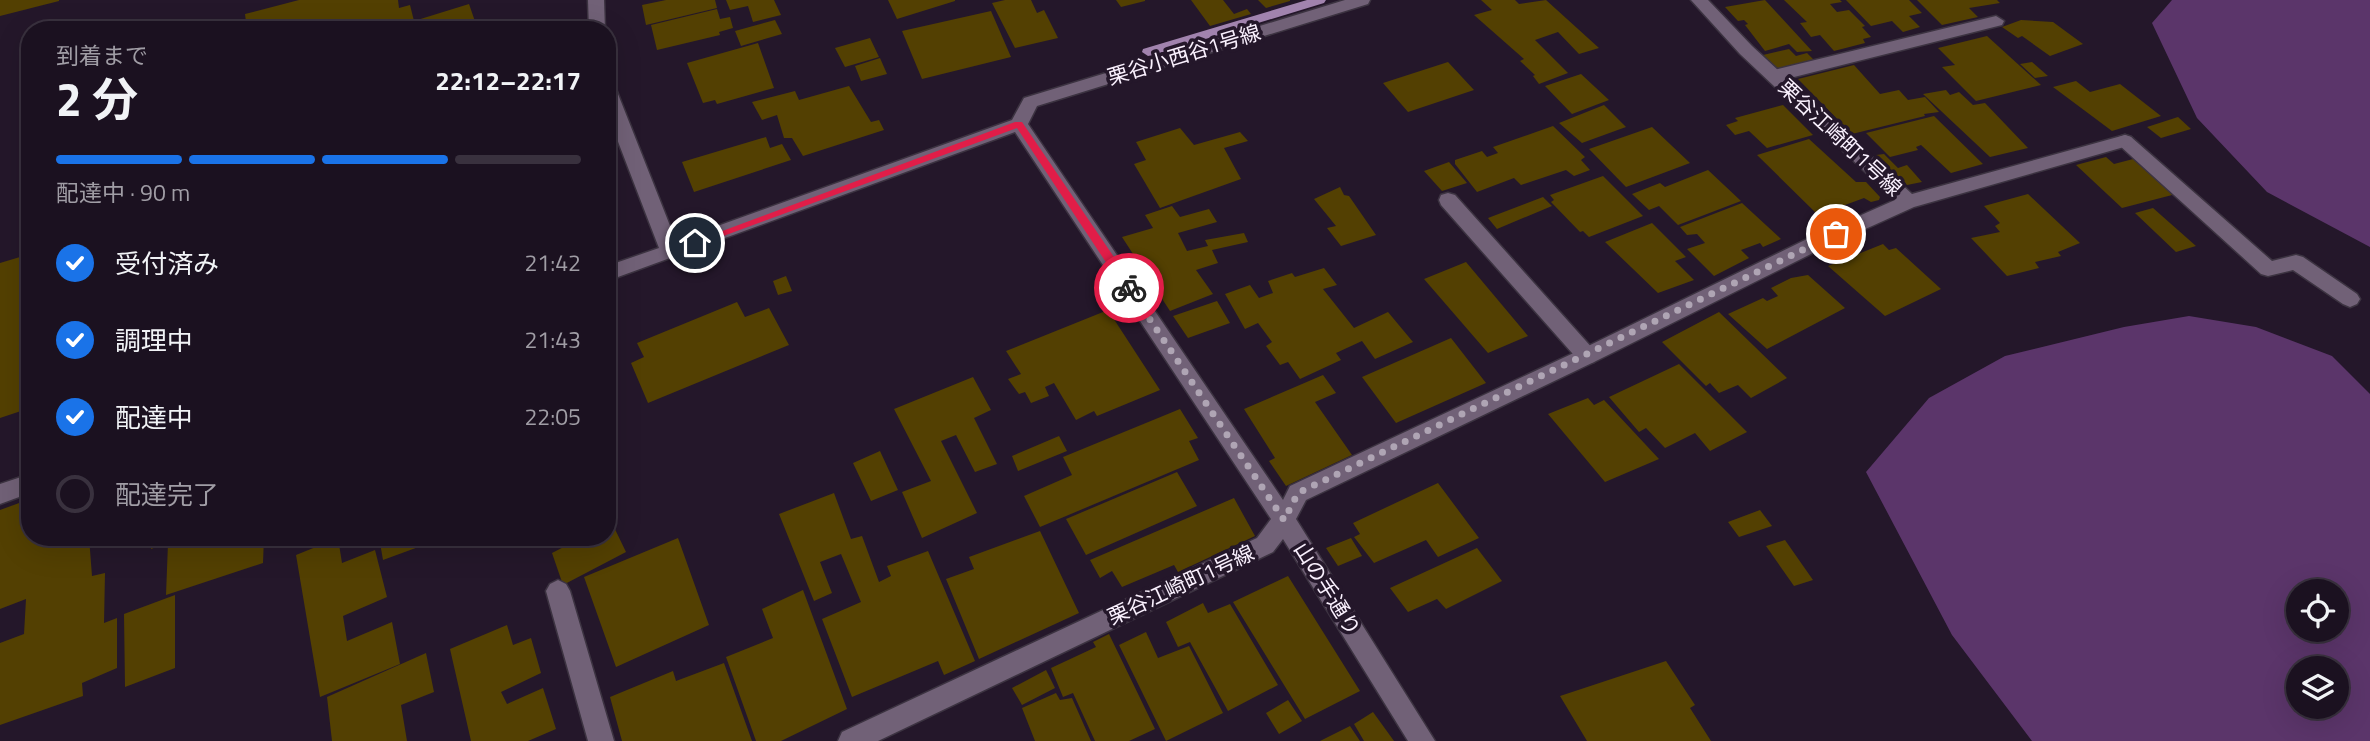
<!DOCTYPE html>
<html lang="ja">
<head>
<meta charset="utf-8">
<style>
  body { margin:0; font-family:"Titillium Web","Noto Sans JP",sans-serif; background:#281f2d; color:#f1f3f6; height:100vh; display:flex; flex-direction:column; font-size:26px; white-space:nowrap }
  * { box-sizing:border-box; margin:0 }
  p { font-size:23px; color:#a09da5 }
  .icon { flex:none; width:38px; height:38px; fill:none; stroke:currentColor; stroke-width:2; stroke-linecap:round; stroke-linejoin:round }
  .map { position:relative; flex:1; overflow:hidden }
  .sheet { position:absolute; left:21px; top:21px; width:595px; height:525px; display:flex; flex-direction:column; background:#1b1120; border-radius:28px; box-shadow:0 7px 28px #0002,0 0 0 2px #39313e }
  .sheet>* { flex:none }
  .tools { position:absolute; left:2286px; top:579px; display:grid; gap:14px }
  .tools a { display:grid; place-items:center; width:63px; height:63px; border-radius:50%; background:#1b1120; box-shadow:0 7px 28px #0002,0 0 0 2px #39313e; font-size:35px }
  .pin { position:absolute; display:grid; place-items:center; width:60px; height:60px; color:#fff; margin:-30px; border:4px solid #fff; border-radius:50%; box-shadow:0 2px 7px #0007 }
  .courier { position:absolute; display:grid; place-items:center; width:70px; height:70px; margin:-35px; border:5px solid #e11d48; border-radius:50%; background:#fff; color:#222; box-shadow:0 2px 9px #0007 }
  .headline em { font-style:normal; font-weight:700 }
  .headline div { display:flex; flex-direction:column-reverse }
  .headline { display:flex; align-items:center; justify-content:space-between; height:119px; padding:0 35px }
  h1 { font-size:46px; font-weight:700; line-height:52px }
  .bar { display:grid; grid-template-columns:repeat(4,1fr); gap:10px 7px; align-content:center; height:84px; padding:0 35px }
  .bar i { height:9px; border-radius:5px; background:#39313e }
  .bar .current { background:#1a73e8 }
  .bar p { grid-column:span 4 }
  ol { padding:0 35px; list-style:none }
  li { display:flex; align-items:center; gap:21px; height:77px }
  li p { margin-inline-start:auto }
  li .icon { padding:7px; border-radius:50%; background:#1a73e8; color:#fff; stroke-width:4 }
  li:last-child { color:#a09da5 }
  li i { width:38px; height:38px; border:4px solid #39313e; border-radius:50% }
  .map>svg:first-child { display:block }
</style>
</head>
<body>
<div class="map">
<svg width="2370" height="741" viewBox="0 0 2370 741">
  <rect width="100%" height="100%" fill="#24172a"/>
  <path fill="#5b356a" fill-rule="evenodd" d="M2172,0H2370V247L2267,192L2197,118L2152,23Z
    M2189,316L2256,327L2332,356L2370,394V741H2032L1952,635L1866,472L1929,398L2005,356L2124,327ZM2298,592H2336V630H2298ZM2298,668H2336V707H2298Z"/>
  <g fill="none" stroke-linecap="round" stroke-linejoin="round">
    <path fill="#a183ae" fill-rule="evenodd" d="M1307,0H1326L1324,3L1153,55L1148,56L1142,52L1143,49Z"/>
  </g>
  <path fill="#534002" d="M0,0H59V1L0,16Z
    M299,0H398L399,8L410,5L414,21L469,4L478,30H247L245,14Z
    M666,0H715L717,8L646,25L642,5Z
    M726,0H774L781,15L753,22L748,6L730,10Z
    M888,0H955V1L897,19Z
    M1005,0H1031L1037,13L1044,10L1058,38L1015,48L992,3Z
    M1116,0H1145V1L1121,7Z
    M1191,0H1223L1234,14L1247,9L1251,14L1210,26Z
    M1258,0H1290V1L1266,8Z
    M1481,0H1515L1519,4L1546,0L1599,48L1579,54L1558,32L1535,40L1568,73L1539,84L1533,76L1535,75L1520,61L1524,59L1474,15L1492,10Z
    M1765,0L1812,51L1797,52L1789,44L1765,51L1745,25L1748,24L1744,20L1738,21L1725,7Z
    M1784,0H1840L1842,2L1830,4L1837,12L1849,10L1865,26L1862,27L1871,37L1863,39L1865,43L1834,51L1820,35L1811,37L1800,23L1807,22Z
    M1846,0H1909L1922,13L1909,16L1920,27L1903,32L1892,21L1871,26Z
    M1917,0H1997L2000,3L1969,8L1978,17L1942,25Z
    M717,9L720,19L730,17L733,28L719,32L720,35L657,50L651,25Z
    M991,11L1011,57L922,79L902,31Z
    M775,20L782,34L741,46L735,31Z
    M2021,20L2053,22L2083,44L2050,56L2022,36L2018,38L2002,27Z
    M1987,36L2041,85L1976,101L1942,67L1955,65L1938,48Z
    M870,38L879,57L845,67L835,48Z
    M758,43L774,88L717,104L715,100L703,103L687,63Z
    M1789,49L1796,56L1807,53L1814,60L1777,70L1763,55Z
    M880,58L887,74L861,81L855,66Z
    M1448,62L1474,90L1408,112L1383,83Z
    M2032,62L2048,76L2035,78L2020,64Z
    M1854,65L1880,94L1899,90L1908,100L1925,97L1939,112L1924,114L1925,116L1852,134L1798,79Z
    M1581,74L1609,100L1572,114L1545,86Z
    M2076,81L2090,92L2120,84L2161,116L2112,131L2053,87Z
    M849,86L871,122L879,120L884,130L803,156L792,138H784L777,115L762,120L752,102L795,91L799,100Z
    M1946,90L1950,95L1959,92L1973,105L1985,103L2028,148L1990,157L1923,94Z
    M1604,105L1626,127L1582,143L1559,123Z
    M1783,105L1813,135L1767,148L1749,131L1735,135L1726,125L1738,121L1735,118Z
    M1934,116L1983,164L1951,173L1921,145L1916,147L1918,150L1890,157L1866,133Z
    M2178,117L2191,129L2161,138L2147,127Z
    M1553,126L1585,157L1581,160L1590,170L1574,176L1566,170L1521,185L1514,178L1477,192L1455,164V160L1482,151L1487,157L1498,153L1493,147Z
    M1652,127L1690,163L1626,187L1589,149Z
    M1180,128L1194,145L1240,132L1248,141L1224,148L1241,179L1160,208L1134,164L1146,160L1136,142Z
    M766,137L770,148L782,144L791,160L694,192L682,162Z
    M1809,139L1856,182H1866L1880,197L1879,200L1871,202L1864,198L1818,215L1757,155Z
    M1884,154L1898,168L1907,165L1922,182L1907,185L1876,155Z
    M2106,157L2114,164L2137,158L2176,194L2122,208L2076,165Z
    M1449,162L1467,183L1442,191L1424,171Z
    M1708,170L1741,201L1678,225L1659,206L1649,210L1632,194L1660,183L1665,187Z
    M1603,176L1643,216L1589,237L1583,231L1580,232L1551,202L1554,200L1550,195Z
    M1340,187L1344,195L1349,196L1376,235L1341,246L1327,228L1336,226L1314,199Z
    M2028,194L2080,243L2058,252L2061,256L2035,262L2039,268L2007,276L1971,238L2000,232L1995,226L2000,223L1984,206Z
    M1543,197L1552,206L1497,229L1488,218Z
    M1742,203L1781,239L1763,247L1760,243L1741,250L1749,258L1714,276L1687,249L1705,243L1697,234L1687,235L1680,227Z
    M1172,206L1180,217L1209,209L1217,222L1178,233L1187,251L1208,246L1205,240L1244,233L1248,242L1212,250L1218,263L1196,270L1213,294L1170,311L1122,237L1153,228L1145,215Z
    M2153,208L2196,246L2176,252L2135,213Z
    M1652,223L1686,257L1675,261L1694,280L1658,293L1605,242Z
    M1883,244L1889,250L1896,248L1941,289L1885,316L1828,266Z
    M30,254V408L0,418V263Z
    M1466,262L1528,336L1488,353L1424,279Z
    M1324,268L1337,285L1323,289L1354,328L1388,312L1413,342L1375,359L1362,341L1336,353L1341,360L1300,379L1288,362L1280,365L1266,346L1272,342L1258,323L1245,329L1225,294L1250,285L1259,298L1273,293L1268,281L1292,273L1295,277Z
    M1808,275L1845,308L1767,349L1728,314L1763,298L1767,301L1778,296L1771,288L1791,278Z
    M786,276L792,291L778,295L773,281Z
    M1217,301L1230,323L1188,338L1173,316Z
    M737,302L745,317L769,308L789,345L648,403L631,363L644,357L637,343Z
    M1108,310L1160,390L1097,416L1094,411L1076,420L1054,383L1045,387L1049,396L1031,403L1025,392L1019,394L1008,379L1021,374L1006,351Z
    M1719,312L1787,378L1751,398L1738,385L1719,393L1710,383L1706,386L1662,342Z
    M1451,338L1486,383L1396,423L1362,377Z
    M1679,364L1747,432L1710,451L1695,433L1665,448L1646,428L1639,432L1609,397Z
    M1323,375L1336,393L1315,402L1352,455L1286,486L1269,461L1275,458L1244,409Z
    M973,377L991,410L974,418L997,464L975,472L956,435L941,441L977,513L922,538L902,492L931,481L894,409Z
    M1588,398L1594,405L1604,400L1659,459L1605,482L1548,414Z
    M1180,409L1198,438L1189,441L1199,460L1040,527L1024,496L1072,475L1063,457Z
    M1059,436L1067,451L1018,471L1012,456Z
    M880,451L898,490L871,501L853,463Z
    M1177,472L1197,506L1086,555L1066,519Z
    M1438,483L1479,538L1438,557L1426,540L1374,563L1354,537L1360,534L1353,523Z
    M834,493L851,539L862,536L879,582L891,576L887,566L928,551L975,661L944,675L938,661L852,697L822,619L861,602L841,554L820,562L832,593L814,601L779,514Z
    M1234,498L1255,536L1178,572L1174,565L1122,587L1112,571L1100,578L1090,560Z
    M30,499V537H89L92,576L105,573L104,623L117,618V668L82,683L83,696L0,725V643L24,634L26,599L0,609V510Z
    M1760,510L1772,526L1739,537L1728,522Z
    M612,523L626,552L563,585L552,553L583,537H607V525Z
    M1040,531L1079,613L979,659L946,579L974,569L969,557Z
    M151,537H264L263,563L166,595L168,543L151,549Z
    M379,537H443V538L383,560Z
    M338,538L342,563L375,550L387,597L343,616L347,641L392,622L400,664L320,697L296,555Z
    M678,538L709,625L616,667L584,577Z
    M1351,538L1362,556L1338,566L1326,548Z
    M1785,540L1813,580L1794,586L1766,546Z
    M1477,548L1502,581L1446,609L1437,599L1408,612L1390,588Z
    M1288,576L1360,691L1305,719L1233,602Z
    M803,590L847,709L781,741H756L726,657L773,638L762,609Z
    M175,595V668L125,687L124,614Z
    M1203,603L1208,613L1230,604L1278,685L1228,711L1190,642L1178,647L1166,622Z
    M507,625L513,645L531,638L541,673L501,692L507,704L543,688L556,729L528,741H471L450,649Z
    M1146,632L1158,658L1189,646L1223,713L1166,741L1119,645Z
    M1109,634L1155,729L1129,741H1095L1073,693L1063,697L1051,668L1096,647L1093,642Z
    M426,653L434,692L401,705L407,741H332L327,697Z
    M1666,661L1695,705L1690,708L1711,741H1587L1560,696Z
    M724,663L752,741H622L610,697L673,671L676,681Z
    M1046,670L1055,688L1022,705L1012,688Z
    M1056,693L1060,700L1072,698L1091,741H1035L1022,708Z
    M1288,700L1302,721L1279,734L1266,713Z
    M1373,712L1394,741H1364L1354,724Z
    M1350,726L1360,741H1320Z"/>
  <g fill="none" stroke-linecap="round" stroke-linejoin="round">
    <defs>
      <path id="lane" d="M1996,16L2004,21L2002,25L1774,82L1765,76L1774,70Z
        M2125,135L2131,137L2272,261L2296,255L2303,257L2357,294L2360,299L2357,304L2350,307L2343,304L2293,270L2268,276L2261,274L2119,145L2116,141L2119,137Z
        M1448,193L1455,195L1594,350L1597,356L1594,362L1587,364L1580,362L1441,205L1439,200L1441,195Z
        M558,580L566,584L570,591L614,741H588L546,591L550,584Z"/>
      <path id="street" d="M588,0H604L605,30H589Z
        M1345,0H1370L1368,4L1037,106L1028,124L1283,500L1290,486L1580,350L1805,240L1895,200L1740,54L1691,0H1708L1752,46L1912,194L2125,135L2131,137L2134,141L2131,145L1914,207L1819,250L1594,362L1306,500L1296,519L1435,741H1408L1283,539L1273,552L878,741H838L842,732L1257,538L1271,519L1015,132L607,281V266L659,248L607,113V83L616,89L676,241L1012,120L1024,98Z
        M30,474V493L0,504V484Z"/>
    </defs>
    <use href="#lane" stroke="#3c3341" stroke-width="3"/>
    <use href="#street" stroke="#3c3341" stroke-width="3"/>
    <use href="#lane" fill="#716177" fill-rule="evenodd"/>
    <use href="#street" fill="#716177" fill-rule="evenodd"/>
  </g>
  <path fill="#e11d48" d="M1015,122H1022L1133,285V291H1125L1017,128L699,245H691L690,243Z"/>
  <g fill="none" stroke-linecap="round" stroke-linejoin="round">
    <path stroke="#afa5b4" stroke-width="7" stroke-dasharray="0 12.6" d="M1129,288L1284,520L1298,493L1836,234"/>
  </g>
  <g text-anchor="middle" stroke-width="7" stroke-linejoin="round" paint-order="stroke">
    <g font-size="21" fill="#faf1fe" stroke="#24172a">
      <text transform="translate(1184 55) rotate(-17)" y="7">栗谷小西谷1号線</text>
      <text transform="translate(1840 138) rotate(43)" y="7">栗谷江崎町1号線</text>
      <text transform="translate(1181 585) rotate(-25)" y="7">栗谷江崎町1号線</text>
      <text transform="translate(1327 589) rotate(58)" y="7">山の手通り</text>
    </g>
  </g>
</svg>
<div class="tools">
<a><svg class="icon" aria-label="locate" viewBox="0 0 24 24"><circle cx="12" cy="12" r="6"/><path d="M12 2v4M12 18v4M2 12h4M18 12h4"/></svg></a>
<a><svg class="icon" aria-label="layers" viewBox="0 0 24 24"><path d="M12 4l9 5-9 5-9-5zM3 14l9 5 9-5"/></svg></a>
</div>
<div class="pin" style="left:1836px;top:234px;background:#ea580c"><svg class="icon" aria-label="bag" viewBox="0 0 24 24"><path d="M5 8h14l-1 12H6zM9 8a3 3 0 0 1 6 0"/></svg></div>
<div class="pin" style="left:695px;top:243px;background:#1f2937"><svg class="icon" aria-label="home" viewBox="0 0 24 24"><path d="M3 11l9-7 9 7M6 9v11h12V9"/></svg></div>
<div class="courier" style="left:1129px;top:288px"><svg class="icon" aria-label="bike" viewBox="0 0 24 24"><circle cx="6" cy="16" r="4"/><circle cx="18" cy="16" r="4"/><path d="M6 16l4-8h5l3 8M10 8l3 8H6M13 5h3"/></svg></div>
<section class="sheet">
<div class="headline"><div><h1>2 分</h1><p>到着まで</p></div><em>22:12–22:17</em></div>
<div class="bar"><i class="current"></i><i class="current"></i><i class="current"></i><i></i><p>配達中 · 90 m</p></div>
<ol>
<li><svg class="icon" aria-label="check" viewBox="0 0 24 24"><path d="M5 12l5 5 9-10"/></svg>受付済み<p>21:42</p></li>
<li><svg class="icon" aria-label="check" viewBox="0 0 24 24"><path d="M5 12l5 5 9-10"/></svg>調理中<p>21:43</p></li>
<li><svg class="icon" aria-label="check" viewBox="0 0 24 24"><path d="M5 12l5 5 9-10"/></svg>配達中<p>22:05</p></li>
<li><i></i>配達完了</li>
</ol>
</section>
</div>
</body>
</html>
